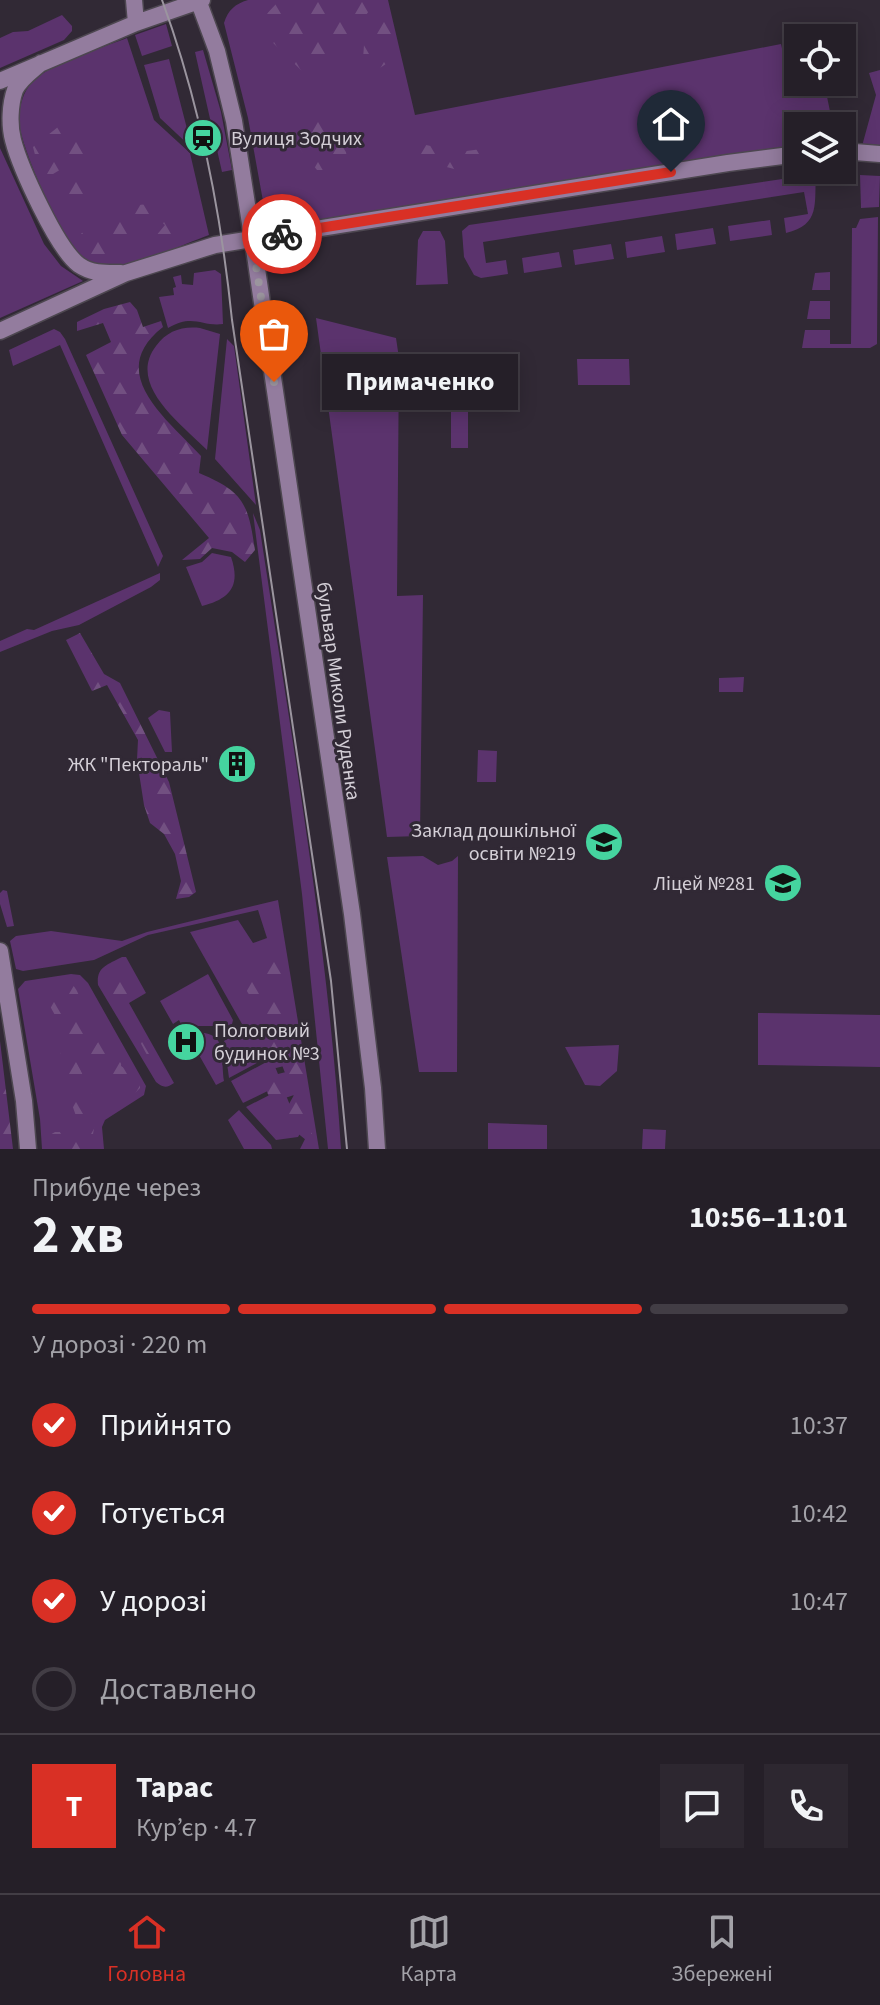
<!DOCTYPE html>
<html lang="uk">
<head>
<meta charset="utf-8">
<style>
  body { margin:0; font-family:"Source Sans 3",sans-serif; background:#2d2730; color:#f1f3f6; height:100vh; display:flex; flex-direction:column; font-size:30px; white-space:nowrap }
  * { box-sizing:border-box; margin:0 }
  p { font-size:26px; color:#a3a2a8 }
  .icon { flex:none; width:44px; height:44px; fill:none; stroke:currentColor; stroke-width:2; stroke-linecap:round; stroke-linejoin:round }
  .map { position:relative; height:1149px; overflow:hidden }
  .details { display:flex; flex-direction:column; background:#251f28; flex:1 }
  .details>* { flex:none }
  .tools { position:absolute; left:784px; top:24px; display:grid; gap:16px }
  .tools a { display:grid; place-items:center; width:72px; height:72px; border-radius:0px; background:#251f28; box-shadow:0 4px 20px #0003,0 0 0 2px #423d45; font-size:40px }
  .pin { position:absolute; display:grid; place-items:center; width:68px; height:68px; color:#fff; margin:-82px -34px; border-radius:50% 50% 50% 0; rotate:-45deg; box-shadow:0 0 8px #0007 }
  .pin .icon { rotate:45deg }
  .courier { position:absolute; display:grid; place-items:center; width:80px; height:80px; margin:-40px; border:6px solid #d93025; border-radius:50%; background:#fff; color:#222; box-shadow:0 2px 10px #0007 }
  .bubble { position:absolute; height:56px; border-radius:0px; background:#251f28; box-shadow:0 4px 20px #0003,0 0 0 2px #423d45; font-size:26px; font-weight:700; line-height:56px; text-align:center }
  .summary em { font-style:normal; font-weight:700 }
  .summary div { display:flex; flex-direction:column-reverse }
  .summary { display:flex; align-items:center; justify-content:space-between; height:136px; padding:0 32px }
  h1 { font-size:52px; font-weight:700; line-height:60px }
  .bar { display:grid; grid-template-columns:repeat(4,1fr); gap:12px 8px; align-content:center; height:96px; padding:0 32px }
  .bar i { height:10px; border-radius:6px; background:#423d45 }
  .bar .active { background:#d93025 }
  .bar p { grid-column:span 4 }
  .line { display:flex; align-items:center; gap:20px; padding:0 32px; border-top:2px solid #423d45 }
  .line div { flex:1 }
  .round { display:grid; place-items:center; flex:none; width:84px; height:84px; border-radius:0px; background:#2d2730 }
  ol { padding:0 32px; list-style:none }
  li { display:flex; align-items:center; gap:24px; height:88px }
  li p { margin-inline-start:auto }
  li .icon { padding:8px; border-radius:50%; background:#d93025; color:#fff; stroke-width:4 }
  li:last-child { color:#a3a2a8 }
  li i { width:44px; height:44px; border:4px solid #423d45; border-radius:50% }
  .menu { display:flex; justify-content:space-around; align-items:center; height:112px; border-top:2px solid #423d45; background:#251f28; font-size:22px; color:#a3a2a8 }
  .menu a { display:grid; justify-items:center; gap:4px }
  .menu .active { color:#d93025 }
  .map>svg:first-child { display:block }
</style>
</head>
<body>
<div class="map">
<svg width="880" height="1149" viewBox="0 0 880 1149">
  <defs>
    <pattern id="forest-firs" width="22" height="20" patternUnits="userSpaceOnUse" patternTransform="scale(2)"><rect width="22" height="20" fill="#5b336d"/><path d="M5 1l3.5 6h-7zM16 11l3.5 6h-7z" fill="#725081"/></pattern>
  </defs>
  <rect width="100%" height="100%" fill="#312935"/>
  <path fill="#5b336d" d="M248,0H388L415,115L781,44L786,66L798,65V82H824L833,126H798V147L692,160L289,226L274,220L263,201L248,118L224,23C228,10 235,4 248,0Z
    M62,15L72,26V31L64,40L0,68V38L13,32L28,31Z
    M166,24L172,46L142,56L135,35Z
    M127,38L154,120L190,153L209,235C186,243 127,271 104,269C98,268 86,264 81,260C64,245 19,144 19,121C19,108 22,96 29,86C44,64 102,48 127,38Z
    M203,50L221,112L232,170L222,172L195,52Z
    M169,59L192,148L160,118L144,65Z
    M880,70V146H862L876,95L869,73Z
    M0,148L44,244L61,266L83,281L0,318Z
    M816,174C814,203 821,225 786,233L784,218L808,214L804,192L483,242L486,263L506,260L508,274L481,278L474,275L464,257L462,231L469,225Z
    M860,175L880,176L879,207L861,208Z
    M878,217L877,344L870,348H802L805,330H830V344H851L852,228H856L860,219Z
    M770,220L772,235L730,241L728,226Z
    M713,228L716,244L677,250L675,234Z
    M423,231H440L445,241L448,284L416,285L418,240Z
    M662,236L665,252L627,258L625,242Z
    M611,244L614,259L575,265L573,250Z
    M559,252L562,267L524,273L522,258Z
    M215,270L221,274L223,324C202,327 193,313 168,328L159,297L174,295L173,288L176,287L173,277L181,275L182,284L193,285L194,273Z
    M830,272V290H812L815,273Z
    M810,301H830V319H807Z
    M316,318L396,338L399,358L397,596L423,595L420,836L387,837Z
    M200,328L220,334L207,450C183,425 126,385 156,346C167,331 182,326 200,328Z
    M54,329L60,332L65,339L163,556L158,567L60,345L13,366L9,350Z
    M227,339L234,346L256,505L215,459Z
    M577,359H629L630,385H578Z
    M451,404H468V448H451Z
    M253,513L260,530C291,735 328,942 341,1149H328L302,894Z
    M212,553L231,557C241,586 230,599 202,606L186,567L202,562Z
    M160,573V580L151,587L79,625L52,631L0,652V641L27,629L34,630Z
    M744,677L743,692H719V678Z
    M159,710L170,712L172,752H165L148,718Z
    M478,750L497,751L496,782H477Z
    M423,856L438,865L452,861L458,856L457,1072H419L387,857Z
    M3,890L7,891L14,926L7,927L0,904V893Z
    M278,900L319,1149H300L308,1133L277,1052L229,1078L224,1041L242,1030V1024L190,932L238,920L253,943L267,938L258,910L148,935L94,960L23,971L16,969L10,941L16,936L51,931L122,941L147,932Z
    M122,957H126L146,993L129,1003L174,1083C167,1088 163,1088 156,1082L98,985C96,967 107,965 122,957Z
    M71,974L80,975L88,983L146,1086L144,1095L105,1120L102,1127L104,1149H42L40,1119L18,989L25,981Z
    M208,974L233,1020L232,1024L220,1030L213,1026H182L179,1020L173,1024L160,1001Z
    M758,1013L880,1015V1067L758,1065Z
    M186,1032C228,1031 220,1045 224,1081L216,1085Z
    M619,1045L617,1071L600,1086L585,1085L565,1047Z
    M272,1059L282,1084L243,1103L231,1081Z
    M283,1088L301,1132L298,1137L276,1140L246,1107Z
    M239,1110L271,1145L272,1149H244L228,1120Z
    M488,1123L547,1125V1149H488Z
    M643,1129L666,1130L665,1149H642Z"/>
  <path fill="url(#forest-firs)" d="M290,0H377L330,64L302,71L267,37L260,21L277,3Z
    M387,15L396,57L380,68L363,59L364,45Z
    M314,113C336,128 344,131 347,158L335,170H317L300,149V131Z
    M63,123L90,137L92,149L81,174L87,196L78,206L69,211L58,197L69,176L63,168L53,174H40L33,147Z
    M426,145L459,152L489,148V162L458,170L416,159L414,149Z
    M151,204L182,217L192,229L186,240L151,248L155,237L165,225L153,216L136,222L134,240L121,257C97,262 90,263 73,243C98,214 113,206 151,204Z
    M130,302L137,310L143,327L161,321L163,327C104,373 167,419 201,456L199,473C244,492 248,503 255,550L245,562L232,552L212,548L200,559L182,560L209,538L122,435L86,355L111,342L103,323L77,331V322L104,309Z
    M80,633L104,674L120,683L169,782L196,892L189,897L176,899L181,881L175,854L164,834L150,823L144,805L137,760L138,740L107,685L92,691L66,640Z
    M274,946L281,953L286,964L285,990L292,1005L295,1021L294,1037L307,1089L312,1134L306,1140L296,1132L282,1109L289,1104L294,1095L273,1102C265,1092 265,1087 270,1076L286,1072L284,1066L276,1068L268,1066L265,1055L271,1050L270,1046L250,1052L245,1043L254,1029L268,1023L269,1018H258L252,1010L260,1007L267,1009L269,1003L262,998L250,996C241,981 232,970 245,955L260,956L266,949Z
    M116,969H122L132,981L135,992L130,994L125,1003L129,1015L160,1067L157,1071C141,1048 132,1021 116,999C113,994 106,989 105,983C104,976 111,973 116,969Z
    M68,982C83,990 80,1007 80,1021H90L93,1027L89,1036L80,1042L73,1036L70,1051C82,1069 87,1088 98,1107L93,1134L84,1139L82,1144L97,1149H51L50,1135L55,1132H72L79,1124C71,1102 63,1080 61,1056C60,1048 62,1039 61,1030C58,1013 39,1000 51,983Z
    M107,1030L113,1047L122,1055L121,1066L140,1078V1088L132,1096L116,1097L88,1063L87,1057Z
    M0,1041L13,1149H0Z"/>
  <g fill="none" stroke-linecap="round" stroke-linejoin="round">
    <defs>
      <path id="secondary" d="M134,0L136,23
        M198,0L217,51L234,121L256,262L352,914L373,1088L377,1149
        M41,63C32,71 20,79 15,90C10,104 9,125 13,140C20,167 57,249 79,265C92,274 106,273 121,273
        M0,81L136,23L202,0
        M842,151L880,154
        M0,331L126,273L215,245L728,163L798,154
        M0,951L24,1101L28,1149"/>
    </defs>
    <use href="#secondary" stroke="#4d4750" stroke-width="19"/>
    <use href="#secondary" stroke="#937c9e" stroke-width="16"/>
    <path stroke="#9b959f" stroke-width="2" d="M162,0C199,101 221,213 232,320L331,981L347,1149"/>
  </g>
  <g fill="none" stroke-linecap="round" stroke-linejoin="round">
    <path stroke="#9b959e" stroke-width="8" stroke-dasharray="0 14.4" d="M274,382L252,239L282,234"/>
    <path stroke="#d93025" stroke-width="10" d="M282,234L671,172"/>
  </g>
  <defs>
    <symbol id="station-disc" viewBox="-11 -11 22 22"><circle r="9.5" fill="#45d49f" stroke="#312935"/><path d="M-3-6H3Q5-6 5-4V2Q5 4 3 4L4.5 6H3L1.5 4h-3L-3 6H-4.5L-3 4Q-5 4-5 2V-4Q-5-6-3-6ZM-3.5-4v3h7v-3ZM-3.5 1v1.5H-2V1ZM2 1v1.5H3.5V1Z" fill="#111"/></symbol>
    <symbol id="building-disc" viewBox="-11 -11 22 22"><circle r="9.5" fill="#45d49f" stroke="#312935"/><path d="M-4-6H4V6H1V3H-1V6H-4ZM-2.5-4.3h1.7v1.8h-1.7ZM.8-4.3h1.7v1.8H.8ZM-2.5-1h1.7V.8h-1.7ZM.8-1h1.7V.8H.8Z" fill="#111"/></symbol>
    <symbol id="school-disc" viewBox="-11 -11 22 22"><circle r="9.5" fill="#45d49f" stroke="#312935"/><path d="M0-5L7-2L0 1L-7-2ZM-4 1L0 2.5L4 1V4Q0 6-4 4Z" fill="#111"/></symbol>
    <symbol id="hospital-disc" viewBox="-11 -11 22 22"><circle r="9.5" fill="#45d49f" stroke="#312935"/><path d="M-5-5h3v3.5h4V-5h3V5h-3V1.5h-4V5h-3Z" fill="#111"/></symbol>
  </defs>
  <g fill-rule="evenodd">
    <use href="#station-disc" x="181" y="116" width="44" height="44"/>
    <use href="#building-disc" x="215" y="742" width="44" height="44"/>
    <use href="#school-disc" x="582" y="820" width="44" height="44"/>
    <use href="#school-disc" x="761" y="861" width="44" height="44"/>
    <use href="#hospital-disc" x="164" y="1020" width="44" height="44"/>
  </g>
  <g text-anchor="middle" stroke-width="6" stroke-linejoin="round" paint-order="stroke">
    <g font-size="20" fill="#d4cfd7" stroke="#312935" text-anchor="end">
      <text x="231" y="145" text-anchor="start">Вулиця Зодчих</text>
      <text x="209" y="771">ЖК "Пектораль"</text>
      <text x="576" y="837">Заклад дошкільної<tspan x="576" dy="23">освіти №219</tspan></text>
      <text x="755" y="890">Ліцей №281</text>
      <text x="214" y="1037" text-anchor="start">Пологовий<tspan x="214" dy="23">будинок №3</tspan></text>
    </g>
    <g font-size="20" fill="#d4cfd7" stroke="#312935">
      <text transform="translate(339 691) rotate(82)" y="7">бульвар Миколи Руденка</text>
    </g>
  </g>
</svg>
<div class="tools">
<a><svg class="icon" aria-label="locate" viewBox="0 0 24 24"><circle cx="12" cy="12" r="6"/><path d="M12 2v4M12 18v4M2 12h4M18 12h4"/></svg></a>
<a><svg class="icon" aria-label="layers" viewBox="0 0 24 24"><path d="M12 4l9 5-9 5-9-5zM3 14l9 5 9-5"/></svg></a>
</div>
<div class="pin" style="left:274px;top:382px;background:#ea580c"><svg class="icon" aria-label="bag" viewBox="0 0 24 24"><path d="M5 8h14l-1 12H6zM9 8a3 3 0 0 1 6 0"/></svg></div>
<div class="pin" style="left:671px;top:172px;background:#1f2937"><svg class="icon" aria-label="home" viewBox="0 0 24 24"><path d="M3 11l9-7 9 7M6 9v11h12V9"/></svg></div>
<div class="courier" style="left:282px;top:234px"><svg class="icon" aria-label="bike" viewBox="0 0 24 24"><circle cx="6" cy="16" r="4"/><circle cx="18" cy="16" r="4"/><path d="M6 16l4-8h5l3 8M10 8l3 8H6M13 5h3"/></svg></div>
<div class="bubble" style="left:322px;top:354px;width:196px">Примаченко</div>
</div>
<section class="details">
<div class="summary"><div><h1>2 хв</h1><p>Прибуде через</p></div><em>10:56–11:01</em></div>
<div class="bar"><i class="active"></i><i class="active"></i><i class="active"></i><i></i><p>У дорозі · 220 m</p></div>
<ol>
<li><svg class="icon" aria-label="check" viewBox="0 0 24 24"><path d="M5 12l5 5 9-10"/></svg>Прийнято<p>10:37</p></li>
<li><svg class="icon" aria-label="check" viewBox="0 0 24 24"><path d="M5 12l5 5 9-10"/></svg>Готується<p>10:42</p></li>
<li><svg class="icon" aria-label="check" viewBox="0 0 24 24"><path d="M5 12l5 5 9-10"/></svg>У дорозі<p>10:47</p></li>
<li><i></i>Доставлено</li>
</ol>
<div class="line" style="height:144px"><b class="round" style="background:#d93025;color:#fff">Т</b><div><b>Тарас</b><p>Кур’єр · 4.7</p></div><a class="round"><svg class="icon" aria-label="chat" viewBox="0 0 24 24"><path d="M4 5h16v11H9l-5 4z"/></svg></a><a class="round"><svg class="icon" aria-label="phone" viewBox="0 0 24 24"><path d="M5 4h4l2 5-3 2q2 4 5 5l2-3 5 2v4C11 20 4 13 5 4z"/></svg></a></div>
</section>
<nav class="menu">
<a class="active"><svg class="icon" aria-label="home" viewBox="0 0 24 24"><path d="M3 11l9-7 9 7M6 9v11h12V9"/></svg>Головна</a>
<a><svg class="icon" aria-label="map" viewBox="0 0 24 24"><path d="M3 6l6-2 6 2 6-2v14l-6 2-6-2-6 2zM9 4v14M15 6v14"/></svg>Карта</a>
<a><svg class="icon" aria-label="saved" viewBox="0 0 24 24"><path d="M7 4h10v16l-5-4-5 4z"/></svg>Збережені</a>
</nav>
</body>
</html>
